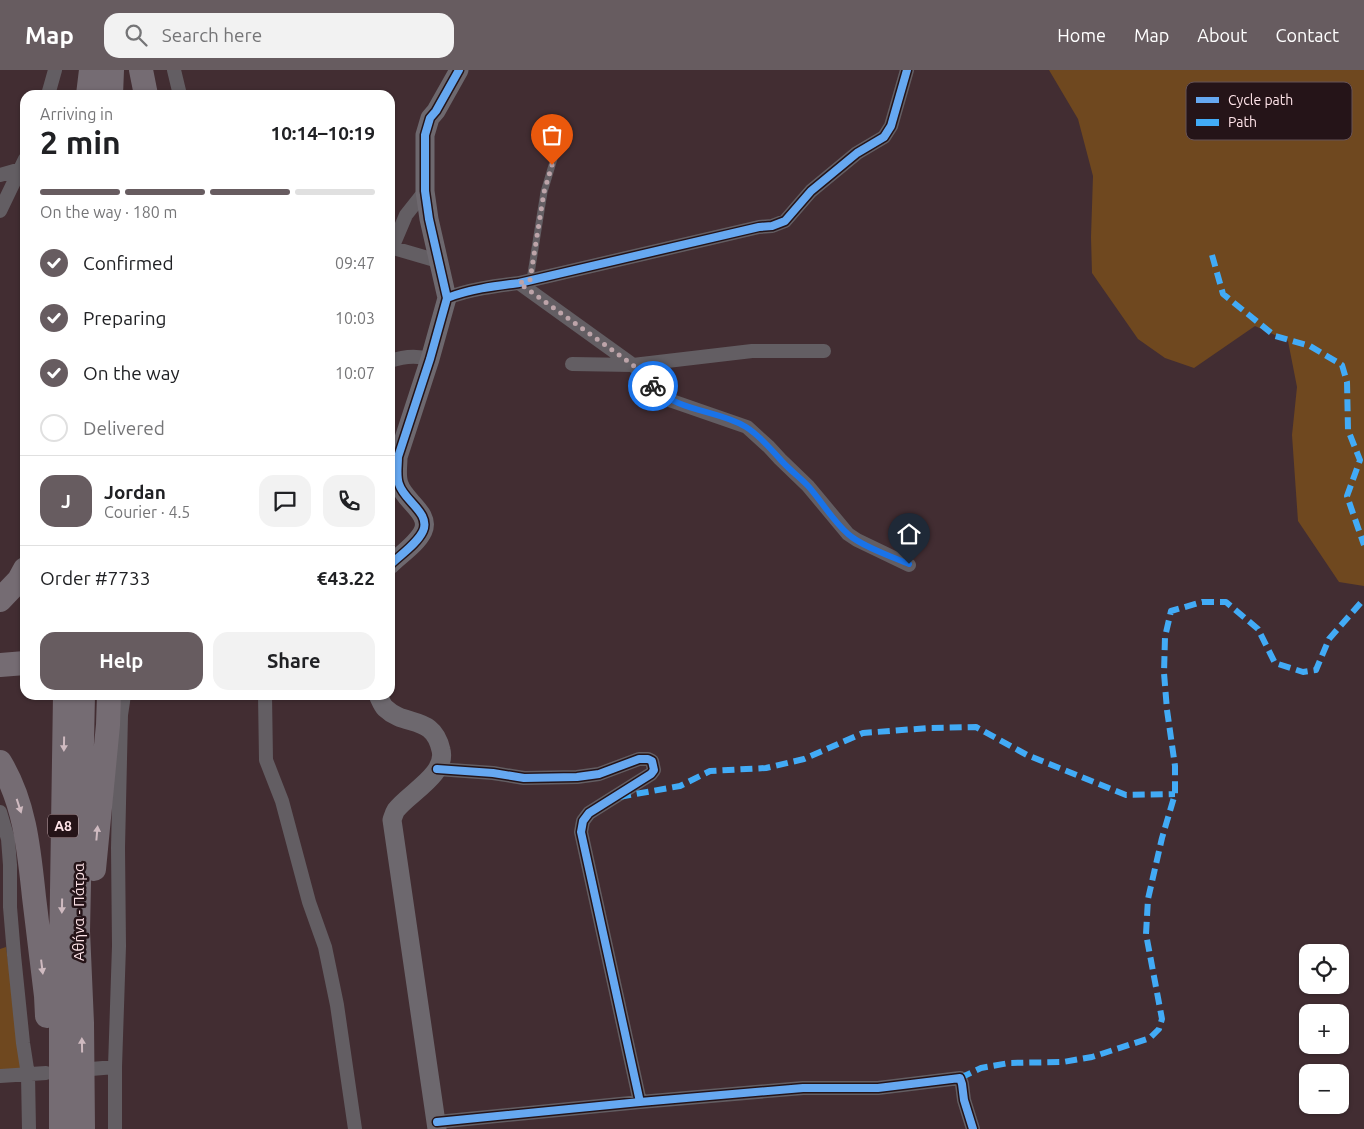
<!DOCTYPE html>
<html lang="en">
<head>
<meta charset="utf-8">
<style>
  body { margin:0; font-family:Ubuntu,sans-serif; background:#f2f2f2; color:#202124; height:100vh; display:flex; flex-direction:column; font-size:19px; white-space:nowrap }
  * { box-sizing:border-box; margin:0 }
  p { font-size:16px; color:#757577 }
  .icon { flex:none; width:28px; height:28px; fill:none; stroke:currentColor; stroke-width:2; stroke-linecap:round; stroke-linejoin:round }
  .map { position:relative; flex:1; overflow:hidden }
  .side { position:absolute; left:20px; top:20px; width:375px; height:610px; display:flex; flex-direction:column; background:#fff; border-radius:15px; box-shadow:0 1px 4px #0004 }
  .side>* { flex:none }
  .fabs { position:absolute; left:1299px; top:874px; display:grid; gap:10px }
  .fabs a { display:grid; place-items:center; width:50px; height:50px; border-radius:10px; background:#fff; box-shadow:0 1px 4px #0004; font-size:25px }
  .pin { position:absolute; display:grid; place-items:center; width:42px; height:42px; color:#fff; margin:-51px -21px; border-radius:50% 50% 50% 0; rotate:-45deg; box-shadow:0 0 5px #0007 }
  .pin .icon { rotate:45deg }
  .courier { position:absolute; display:grid; place-items:center; width:50px; height:50px; margin:-25px; border:4px solid #1a73e8; border-radius:50%; background:#fff; color:#222; box-shadow:0 1px 6px #0007 }
  .head em { font-style:normal; font-weight:700 }
  .head div { display:flex; flex-direction:column-reverse }
  .head { display:flex; align-items:center; justify-content:space-between; height:85px; padding:0 20px }
  h1 { font-size:32px; font-weight:700; line-height:38px }
  .bar { display:grid; grid-template-columns:repeat(4,1fr); gap:8px 5px; align-content:center; height:60px; padding:0 20px }
  .bar i { height:6px; border-radius:4px; background:#e0e0e0 }
  .bar .selected { background:#675c60 }
  .bar p { grid-column:span 4 }
  .line { display:flex; align-items:center; gap:12px; padding:0 20px; border-top:1px solid #e0e0e0 }
  .line div { flex:1 }
  .round { display:grid; place-items:center; flex:none; width:52px; height:52px; border-radius:15px; background:#f2f2f2 }
  ol { padding:0 20px; list-style:none }
  li { display:flex; align-items:center; gap:15px; height:55px }
  li p { margin-inline-start:auto }
  li .icon { padding:5px; border-radius:50%; background:#675c60; color:#fff; stroke-width:4 }
  li:last-child { color:#757577 }
  li i { width:28px; height:28px; border:2px solid #e0e0e0; border-radius:50% }
  .button { display:flex; gap:10px; margin-top:auto; padding:10px 20px }
  .button a { flex:1; height:58px; border-radius:15px; background:#675c60; color:#fff; font-size:20px; font-weight:700; line-height:58px; text-align:center }
  .button a+a { background:#f2f2f2; color:#202124 }
  header { display:flex; align-items:center; gap:30px; box-sizing:border-box; height:70px; padding:0 25px; background:#675c60; color:#fff }
  header strong { font-size:24px }
  nav { display:flex; gap:28px; margin-inline-start:auto; font-size:18px }
  .search { width:350px; height:45px; background:#f2f2f2; display:flex; align-items:center; gap:12px; box-sizing:border-box; padding:0 18px; border-radius:15px; color:#757577; font-size:19px }
  .map>svg:first-child { display:block }
</style>
</head>
<body>
<header>
<strong>Map</strong>
<div class="search"><svg class="icon" aria-label="search" viewBox="0 0 24 24"><circle cx="10" cy="10" r="6"/><path d="M15 15l6 6"/></svg>Search here</div>
<nav><a>Home</a><a>Map</a><a>About</a><a>Contact</a></nav>
</header>
<div class="map">
<svg width="1364" height="1059" viewBox="0 0 1364 1059">
  <rect width="100%" height="100%" fill="#422d32"/>
  <path fill="#6f481f" d="M1049,0H1364V516L1339,512L1298,451L1292,365L1297,317L1288,271L1255,256L1194,298L1165,288L1138,269L1092,203L1091,167L1093,106L1078,49Z
    M6,877L24,1002L0,1000V879Z"/>
  <g fill="none" stroke-linecap="round" stroke-linejoin="round">
    <path stroke="#635e63" stroke-width="7" d="M530,210L544,122L556,82"/>
    <path stroke="#635e63" stroke-width="14" d="M174,0L180,25
      M48,25L55,0
      M0,105L21,99
      M0,141L25,89
      M390,177L438,191
      M392,178L406,145L425,121
      M519,213L633,295L657,319L672,331L747,357L769,377L780,389L808,416L848,464L857,470L909,495
      M447,228C470,219 495,216 519,213L759,157L772,156L785,151L811,121L857,83L884,67L891,56L907,0
      M390,291C404,286 416,285 430,289
      M572,294L633,295L752,281H824
      M265,625L266,690L282,731L309,832L325,877L337,935L355,1059
      M437,699L493,703L524,708L577,707L599,704L639,689H648L652,691L654,700L651,704L589,743L583,751L581,762L640,1032
      M0,742L8,769L10,795V837L14,885L23,973L28,1005L29,1059
      M91,999L115,997
      M0,1006L46,1003
      M437,1052L640,1032L803,1018H878L960,1008L962,1014L964,1030L973,1059
      M115,1059V997L119,876L118,778L121,645L124,625"/>
    <path stroke="#6d686e" stroke-width="19" d="M390,495C400,485 417,474 423,461C431,443 404,431 399,414C396,406 398,396 398,387L430,289L447,228L429,149L425,121V65L430,48L436,41L459,0
      M378,625C380,629 382,635 385,638C406,658 433,644 441,680C447,704 409,723 396,740C394,743 393,747 392,750L437,1059"/>
    <path stroke="#756c73" stroke-width="24" d="M141,0L146,25
      M88,25L91,0
      M111,25L112,0
      M0,530L19,510L25,499
      M0,595L25,593
      M83,625L78,861L82,953L83,1059
      M0,692C25,733 29,780 34,827C38,860 42,893 46,926L47,946
      M94,799L108,655L109,625
      M61,1059V886L65,625"/>
    <path stroke="#42abf6" stroke-width="6" stroke-dasharray="12 6" stroke-linecap="butt" d="M1212,185L1223,224L1275,266L1310,276L1342,295L1347,312L1348,360L1360,390L1347,426L1364,475
      M619,727L680,716L710,701L766,698L804,689L863,663L929,658L976,657L1027,685L1126,725L1175,724
      M960,1008L981,998L1009,993L1063,992L1092,987L1150,968L1159,959L1162,949L1146,864L1148,829L1162,768L1175,724V696L1167,640L1164,603L1165,567L1171,541L1202,532H1226L1258,559L1275,593L1303,602L1316,600L1329,569L1364,529"/>
    <defs>
      <path id="cycleway" d="M447,228C470,219 495,216 519,213L759,157L772,156L785,151L811,121L857,83L884,67L891,56L907,0
        M390,495C400,485 417,474 423,461C431,443 404,431 399,414C396,406 398,396 398,387L430,289L447,228L429,149L425,121V65L430,48L436,41L459,0
        M437,699L493,703L524,708L577,707L599,704L639,689H648L652,691L654,700L651,704L589,743L583,751L581,762L640,1032
        M437,1052L640,1032L803,1018H878L960,1008L962,1014L964,1030L973,1059"/>
    </defs>
    <use href="#cycleway" stroke="#251418" stroke-width="11"/>
    <use href="#cycleway" stroke="#66a8f1" stroke-width="8"/>
  </g>
  <defs><path id="oneway-solid" d="M-6-.8H1V-3.2L6.5 0L1 3.2V.8H-6Z" transform="scale(1.25)"/></defs>
  <g fill="#cfbac0">
    <use href="#oneway-solid" transform="translate(64 674) rotate(91)"/>
    <use href="#oneway-solid" transform="translate(19 736) rotate(72)"/>
    <use href="#oneway-solid" transform="translate(97 763) rotate(-85)"/>
    <use href="#oneway-solid" transform="translate(62 836) rotate(91)"/>
    <use href="#oneway-solid" transform="translate(42 897) rotate(83)"/>
    <use href="#oneway-solid" transform="translate(82 975) rotate(-91)"/>
  </g>
  <g fill="none" stroke-linecap="round" stroke-linejoin="round">
    <path stroke="#bda4a9" stroke-width="5" stroke-dasharray="0 9" d="M552,95L544,122L530,210L519,213L633,295L653,316"/>
    <path stroke="#1a73e8" stroke-width="6" d="M653,316C679,343 716,339 746,357C759,365 769,377 779,388C788,399 800,407 809,417C822,432 833,451 848,464C861,476 892,487 909,494"/>
  </g>
  <g text-anchor="middle" stroke-width="5" stroke-linejoin="round" paint-order="stroke">
    <rect fill="#251418" stroke="#bea6aa" stroke-width="1" x="48" y="744.5" width="30" height="23" rx="4"/>
    <g font-size="14" font-weight="bold" fill="#ffe4e9">
      <text x="63" y="761">Α8</text>
    </g>
    <g font-size="15" fill="#ffe4e9" stroke="#251418">
      <text transform="translate(79 842) rotate(-90)" y="5">Αθήνα - Πάτρα</text>
    </g>
  </g>
  <rect x="1186" y="12" width="166" height="58" rx="8" fill="#251418" stroke="#665257" stroke-width="1"/>
  <rect x="1196" y="27" width="23" height="6" fill="#66a8f1"/>
  <rect x="1196" y="49" width="23" height="7" fill="#42abf6"/>
  <g font-size="14" fill="#ffe4e9">
    <text x="1228" y="35">Cycle path</text>
    <text x="1228" y="57">Path</text>
  </g>
</svg>
<div class="fabs">
<a><svg class="icon" aria-label="locate" viewBox="0 0 24 24"><circle cx="12" cy="12" r="6"/><path d="M12 2v4M12 18v4M2 12h4M18 12h4"/></svg></a>
<a>+</a>
<a>−</a>
</div>
<div class="pin" style="left:552px;top:95px;background:#ea580c"><svg class="icon" aria-label="bag" viewBox="0 0 24 24"><path d="M5 8h14l-1 12H6zM9 8a3 3 0 0 1 6 0"/></svg></div>
<div class="pin" style="left:909px;top:494px;background:#1f2937"><svg class="icon" aria-label="home" viewBox="0 0 24 24"><path d="M3 11l9-7 9 7M6 9v11h12V9"/></svg></div>
<div class="courier" style="left:653px;top:316px"><svg class="icon" aria-label="bike" viewBox="0 0 24 24"><circle cx="6" cy="16" r="4"/><circle cx="18" cy="16" r="4"/><path d="M6 16l4-8h5l3 8M10 8l3 8H6M13 5h3"/></svg></div>
<section class="side">
<div class="head"><div><h1>2 min</h1><p>Arriving in</p></div><em>10:14–10:19</em></div>
<div class="bar"><i class="selected"></i><i class="selected"></i><i class="selected"></i><i></i><p>On the way · 180 m</p></div>
<ol>
<li><svg class="icon" aria-label="check" viewBox="0 0 24 24"><path d="M5 12l5 5 9-10"/></svg>Confirmed<p>09:47</p></li>
<li><svg class="icon" aria-label="check" viewBox="0 0 24 24"><path d="M5 12l5 5 9-10"/></svg>Preparing<p>10:03</p></li>
<li><svg class="icon" aria-label="check" viewBox="0 0 24 24"><path d="M5 12l5 5 9-10"/></svg>On the way<p>10:07</p></li>
<li><i></i>Delivered</li>
</ol>
<div class="line" style="height:90px"><b class="round" style="background:#675c60;color:#fff">J</b><div><b>Jordan</b><p>Courier · 4.5</p></div><a class="round"><svg class="icon" aria-label="chat" viewBox="0 0 24 24"><path d="M4 5h16v11H9l-5 4z"/></svg></a><a class="round"><svg class="icon" aria-label="phone" viewBox="0 0 24 24"><path d="M5 4h4l2 5-3 2q2 4 5 5l2-3 5 2v4C11 20 4 13 5 4z"/></svg></a></div>
<div class="line" style="height:65px"><div>Order #7733</div><b>€43.22</b></div>
<div class="button"><a>Help</a><a>Share</a></div>
</section>
</div>
</body>
</html>
